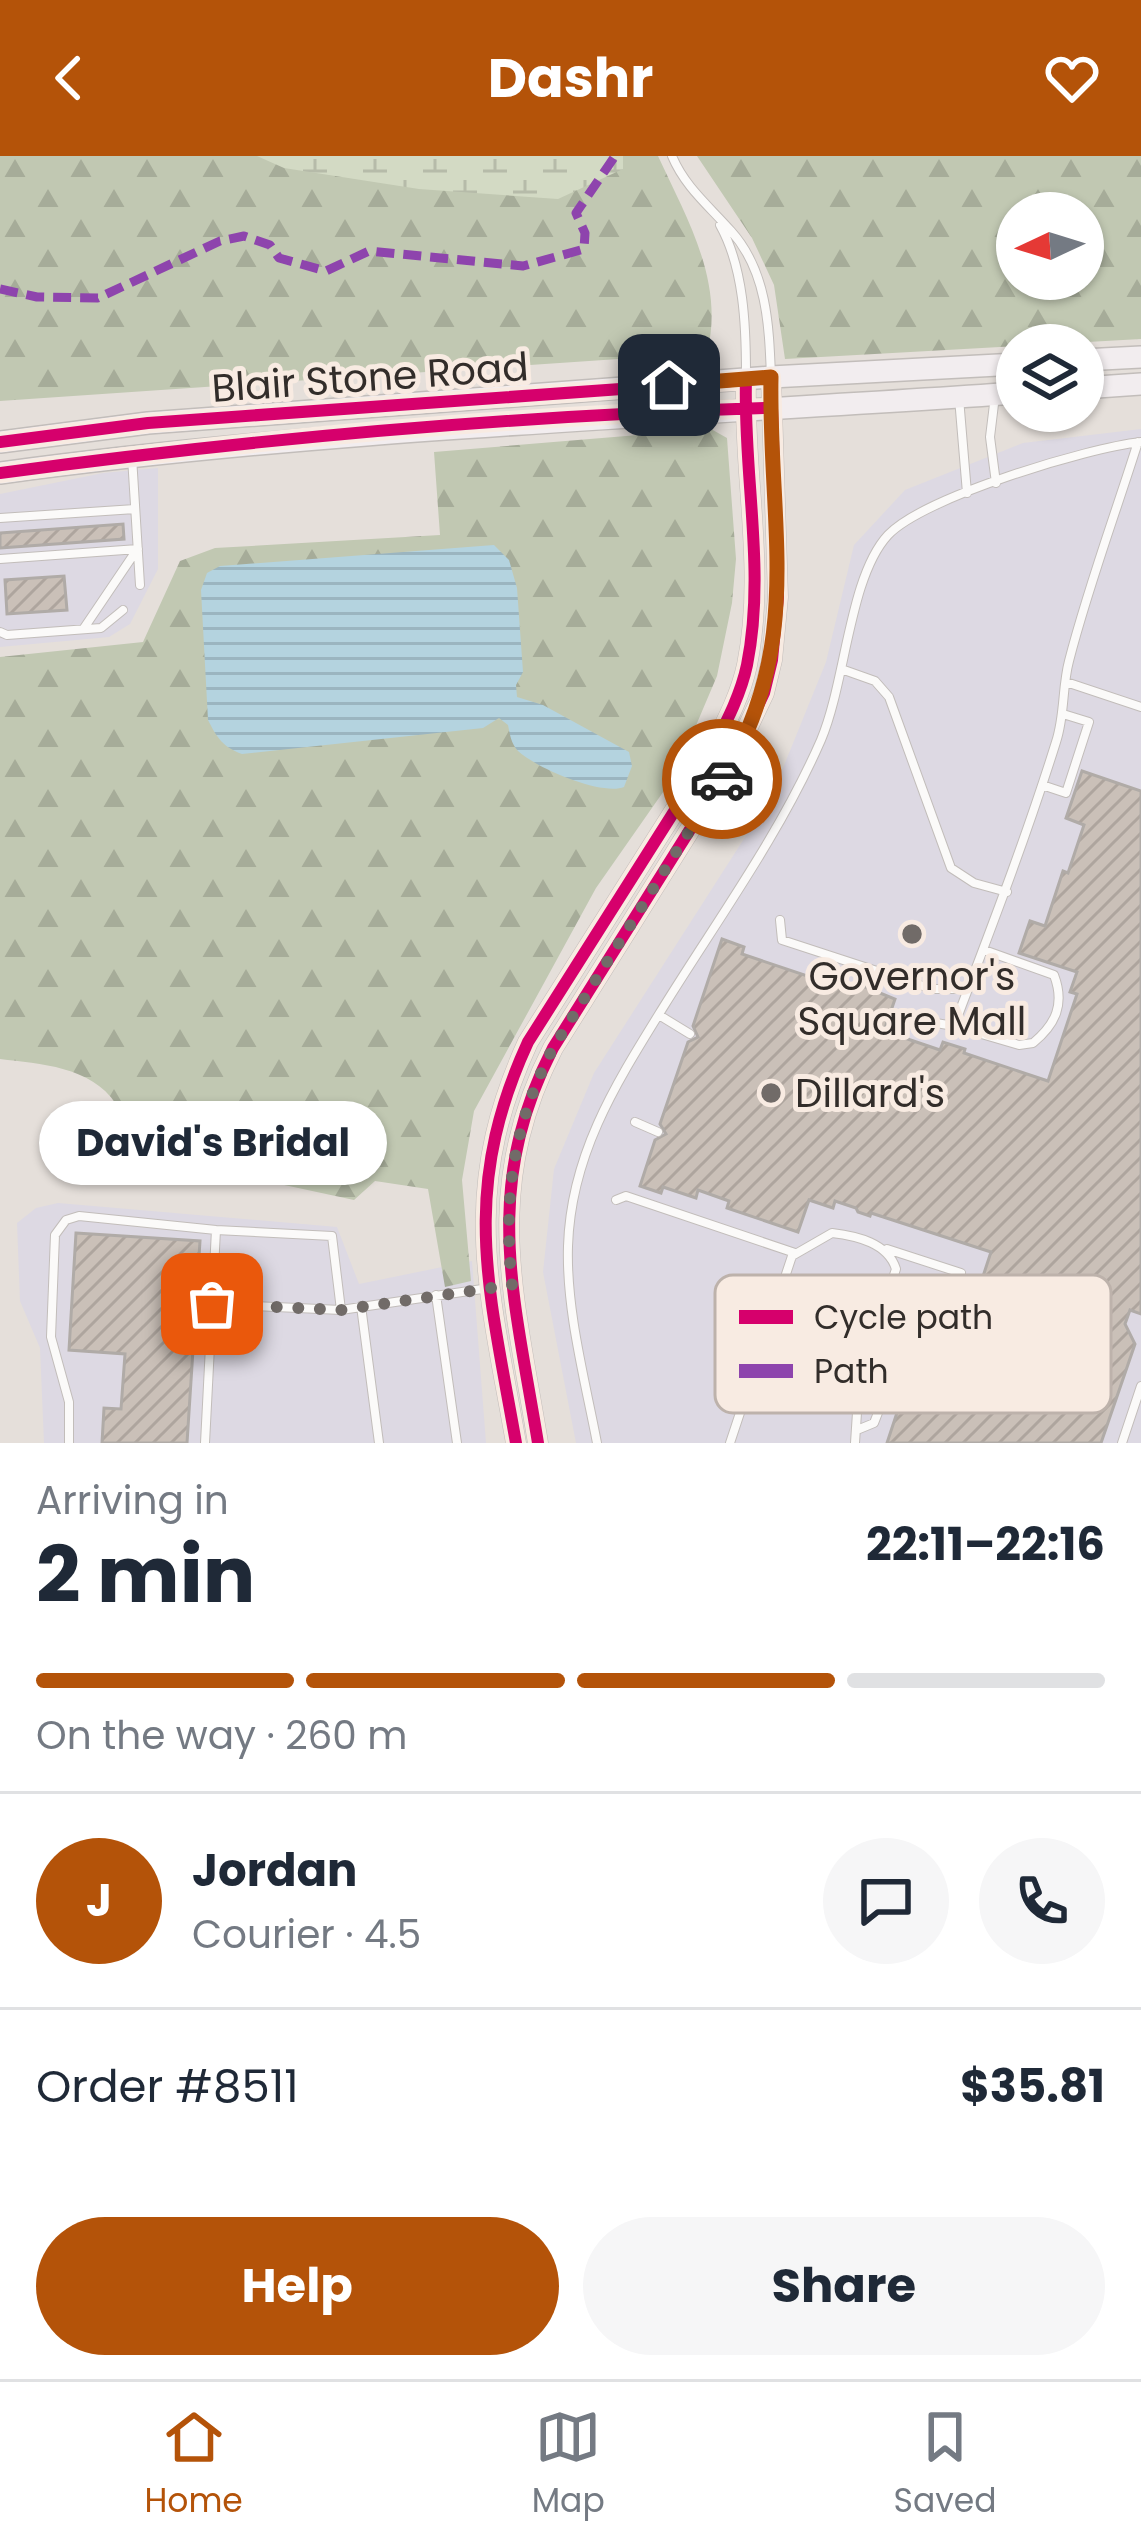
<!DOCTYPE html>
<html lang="en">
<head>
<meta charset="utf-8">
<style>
  body { margin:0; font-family:Poppins,sans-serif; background:#f6f6f7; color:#1f2937; height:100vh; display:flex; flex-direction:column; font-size:45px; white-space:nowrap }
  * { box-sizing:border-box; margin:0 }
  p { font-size:39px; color:#747a83 }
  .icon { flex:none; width:66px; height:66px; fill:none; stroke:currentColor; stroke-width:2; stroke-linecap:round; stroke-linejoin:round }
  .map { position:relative; height:1287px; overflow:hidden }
  .drawer { display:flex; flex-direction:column; background:#fff; flex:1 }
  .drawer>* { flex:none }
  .needle { width:78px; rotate:266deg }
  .controls { position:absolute; left:996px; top:36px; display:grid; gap:24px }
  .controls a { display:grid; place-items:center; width:108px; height:108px; border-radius:50%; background:#fff; box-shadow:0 3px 9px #0004; font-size:60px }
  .pin { position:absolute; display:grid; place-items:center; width:102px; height:102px; color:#fff; margin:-51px; border-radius:24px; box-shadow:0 6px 18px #0006 }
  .courier { position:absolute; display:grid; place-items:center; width:120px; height:120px; margin:-60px; border:9px solid #b45309; border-radius:50%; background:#fff; color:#222; box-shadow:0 3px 15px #0007 }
  .bubble { position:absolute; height:84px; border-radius:42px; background:#fff; box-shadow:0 3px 9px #0004; font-size:39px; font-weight:700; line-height:84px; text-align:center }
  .summary em { font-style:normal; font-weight:700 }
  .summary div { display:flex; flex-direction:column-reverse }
  .summary { display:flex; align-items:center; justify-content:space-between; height:204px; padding:0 36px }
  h1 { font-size:78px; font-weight:700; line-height:90px }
  .bar { display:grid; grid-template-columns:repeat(4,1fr); gap:18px 12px; align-content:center; height:144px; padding:0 36px }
  .bar i { height:15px; border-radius:9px; background:#e0e1e3 }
  .bar .current { background:#b45309 }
  .bar p { grid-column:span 4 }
  .line { display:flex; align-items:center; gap:30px; padding:0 36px; border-top:3px solid #e0e1e3 }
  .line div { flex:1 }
  .round { display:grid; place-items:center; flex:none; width:126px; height:126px; border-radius:63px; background:#f6f6f7 }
  .button { display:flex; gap:24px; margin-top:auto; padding:24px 36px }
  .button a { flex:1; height:138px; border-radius:72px; background:#b45309; color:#fff; font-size:48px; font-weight:700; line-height:138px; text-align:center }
  .button a+a { background:#f6f6f7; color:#1f2937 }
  header { display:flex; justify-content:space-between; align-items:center; height:156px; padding:0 36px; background:#b45309; color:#fff; font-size:54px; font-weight:700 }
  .dock { display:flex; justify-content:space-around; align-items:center; height:168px; border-top:3px solid #e0e1e3; background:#fff; font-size:33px; color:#747a83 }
  .dock a { display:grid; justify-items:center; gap:6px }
  .dock .current { color:#b45309 }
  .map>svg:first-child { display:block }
</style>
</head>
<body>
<header><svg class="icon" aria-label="back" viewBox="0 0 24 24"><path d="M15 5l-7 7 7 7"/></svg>Dashr<svg class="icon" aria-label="heart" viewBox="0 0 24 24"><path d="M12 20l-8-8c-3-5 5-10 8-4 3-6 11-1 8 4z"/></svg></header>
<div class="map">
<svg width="1141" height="1287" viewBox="0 0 1141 1287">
  <defs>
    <pattern id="forest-firs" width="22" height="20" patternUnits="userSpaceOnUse" patternTransform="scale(3)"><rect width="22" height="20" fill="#c1c8b2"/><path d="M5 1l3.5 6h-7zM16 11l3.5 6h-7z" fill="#a6ac99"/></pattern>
    <pattern id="wetland-marsh" width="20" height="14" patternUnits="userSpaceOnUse" patternTransform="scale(3)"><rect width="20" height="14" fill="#d3dac4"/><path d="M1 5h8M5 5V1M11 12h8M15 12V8" fill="none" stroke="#b6bba9"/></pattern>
    <pattern id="water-rules" width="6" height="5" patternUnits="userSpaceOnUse" patternTransform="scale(3)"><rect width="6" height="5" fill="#b4d3df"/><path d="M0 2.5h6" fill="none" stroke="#9bb5c0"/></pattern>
    <pattern id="building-hatch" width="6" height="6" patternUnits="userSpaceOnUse" patternTransform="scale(3)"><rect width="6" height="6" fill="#cac0b8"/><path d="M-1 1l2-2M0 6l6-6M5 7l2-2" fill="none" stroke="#aea59e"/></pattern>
  </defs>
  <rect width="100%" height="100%" fill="#e5dfda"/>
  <path fill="#ddd9e3" d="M1141,273V1287H576L543,1116L554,1013L594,917L772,639L826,506L854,389L905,334L1023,287Z
    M158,312V413L130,468L109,481L0,491V338L103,317Z
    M58,1047L337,1071L359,1128L472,1105L486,1287H44L40,1192L20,1145L17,1067L36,1052Z"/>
  <path fill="url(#forest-firs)" fill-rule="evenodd" d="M0,0H658C687,63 725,126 707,197L0,245Z
    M697,0H1141V183L785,203L774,129L752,82ZM1017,57H1083V123H1017Z
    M711,273L727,282L736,403L732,447L717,520L675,619L596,732L474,955L462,1024L471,1125L445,1131L428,1033L375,1025L354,1044L126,995C124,981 124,959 116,948C91,910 40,908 0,903V501L143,486L180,405L215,392L440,379L434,296Z"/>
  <path fill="url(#wetland-marsh)" d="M257,0H623V13L558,43L419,33L284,12Z"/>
  <path fill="url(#water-rules)" d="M494,389L509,404L517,432L523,516L516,529L517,541L543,549L629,596L632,610L624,631C602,640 536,612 518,595C511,587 510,579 508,569L499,562L483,572L242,598C223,591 217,582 208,564L201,434L207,417L220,410Z"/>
  <path fill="url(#building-hatch)" stroke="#b0aba7" stroke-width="3" d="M123,368L124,383L0,392V377Z
    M64,420L67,454L7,458L5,424Z
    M1082,615L1141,635V1158L1130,1154L1125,1168L1135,1188L1101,1287H887L925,1172L955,1182L962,1161L969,1163L991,1096L871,1057L870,1060L858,1056L856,1052L835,1045L833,1052L809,1044L798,1076L727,1052L729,1045L698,1034L696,1042L663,1031L661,1037L640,1030L655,984L666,978L660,968L688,886L698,881L693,870L722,783L744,791L742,798L855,836L858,828L895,843L884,875L940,894L943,886L965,893L964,897L1048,925L1077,838L1070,836L1077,816L1019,797L1030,765L1045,770L1063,715L1068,717L1084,669L1066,662Z
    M76,1077L200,1085L187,1287H102L104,1252L121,1253L125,1198L69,1194Z"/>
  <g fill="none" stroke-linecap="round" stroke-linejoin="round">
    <defs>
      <path id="service" d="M672,0C685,31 709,50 731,75C767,115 769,169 771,220
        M720,69C744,112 746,170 746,218
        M995,240L990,281L996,327
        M959,242L967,337
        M132,301L140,429
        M0,362L135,353
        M0,403L138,393
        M84,472L136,395
        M0,476L7,479L101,472L123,454
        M844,514L875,525L889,541L951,712L974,727L1007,736
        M1066,526L1141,551
        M1042,629L1066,637L1089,566L1063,558
        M780,764L782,784L932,833H968
        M984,794L1054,819C1065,848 1056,868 1033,887L1019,889L954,870C990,775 1026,682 1056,586C1065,559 1062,531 1069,505C1088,431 1115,359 1138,286
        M659,859L690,878
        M912,863L954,870
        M635,966L658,976
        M616,1044L626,1040L795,1097
        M887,1093L961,1117L955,1135C930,1151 914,1144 889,1135
        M436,1139L457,1287
        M212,1148L341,1154L489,1132
        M361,1150L379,1287
        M857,1274L874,1267L886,1236L866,1198
        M69,1287V1246L51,1181L55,1079L66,1064L79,1060L216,1074L332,1080L341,1154
        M205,1287L216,1074
        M597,1287C585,1224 566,1154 568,1090C571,997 617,926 664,850C718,763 780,678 821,584C846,525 849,421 888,379C924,341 1087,292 1141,286
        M730,1287L792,1100L832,1077C857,1080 888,1087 896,1113L859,1226L855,1287
        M1122,1287L1141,1230"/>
      <path id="tertiary" d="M516,1287C489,1133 459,1036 528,886L708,602C723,572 740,542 747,509C766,415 743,318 746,224
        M538,1287C514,1139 481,1033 553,892L728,613L764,537L772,504L778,441L771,221"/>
      <path id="secondary" d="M1083,204L1141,201
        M1083,232L1141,228
        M0,286L148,267L771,221L1017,208
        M0,317C338,271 677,261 1017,237"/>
    </defs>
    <use href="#service" stroke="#c2bdba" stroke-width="10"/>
    <use href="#tertiary" stroke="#c2bdba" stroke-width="21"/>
    <use href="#secondary" stroke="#c2bdba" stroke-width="24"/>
    <use href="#service" stroke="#fbfaf9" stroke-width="8"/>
    <use href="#tertiary" stroke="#fbfaf9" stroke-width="18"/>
    <use href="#secondary" stroke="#f2edef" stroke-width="21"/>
    <path stroke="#8e44ad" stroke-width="9" stroke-dasharray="18 9" stroke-linecap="butt" d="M0,133L37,141L98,142L220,85L244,80L270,89L279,102L326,115L369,95L523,110L584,93L585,77L576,57L615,0"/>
    <defs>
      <path id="cycleway" d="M0,286L148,267L746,224C743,318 766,415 747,509C740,542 723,572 708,602L528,886C459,1036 489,1133 516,1287
        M0,317C253,283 510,260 765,252
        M538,1287C514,1139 481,1033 553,892L728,613L764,537L772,504L778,441L771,221"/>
    </defs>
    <use href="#cycleway" stroke="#f8ebe2" stroke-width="20"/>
    <use href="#cycleway" stroke="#d6006c" stroke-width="12"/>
  </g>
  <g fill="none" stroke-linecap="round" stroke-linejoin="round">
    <path stroke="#716b68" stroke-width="12" stroke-dasharray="0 21.6" d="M212,1148L341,1154L512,1129C503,1042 513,969 553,892L722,623"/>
    <path stroke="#b45309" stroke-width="15" d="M669,229L771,221C768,369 806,488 722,623"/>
  </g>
  <g fill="#716b68" stroke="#f8ebe2" stroke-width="4.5">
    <circle cx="912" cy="778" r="12"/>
    <circle cx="771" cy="937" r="12"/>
  </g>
  <g text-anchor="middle" stroke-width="10" stroke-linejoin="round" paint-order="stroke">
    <g font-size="39" fill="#322d2a" stroke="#f8ebe2">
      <text transform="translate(370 221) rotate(-4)" y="14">Blair Stone Road</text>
    </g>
    <g font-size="39" fill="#322d2a" stroke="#f8ebe2">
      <text x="912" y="834">Governor's<tspan x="912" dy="45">Square Mall</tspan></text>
      <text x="795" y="951" text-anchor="start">Dillard's</text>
    </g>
  </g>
  <rect x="715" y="1119" width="396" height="138" rx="18" fill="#f8ebe2" stroke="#bdb2ab" stroke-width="3"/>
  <rect x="739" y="1154" width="54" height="14" fill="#d6006c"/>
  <rect x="739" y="1208" width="54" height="14" fill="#8e44ad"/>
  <g font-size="33" fill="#322d2a">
    <text x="814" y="1173">Cycle path</text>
    <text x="814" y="1227">Path</text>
  </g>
</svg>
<div class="controls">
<a><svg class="needle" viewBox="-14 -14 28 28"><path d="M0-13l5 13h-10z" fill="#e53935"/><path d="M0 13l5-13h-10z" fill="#747a83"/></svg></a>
<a><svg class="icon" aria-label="layers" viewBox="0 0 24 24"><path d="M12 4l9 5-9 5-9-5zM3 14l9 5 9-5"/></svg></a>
</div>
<div class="pin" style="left:212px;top:1148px;background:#ea580c"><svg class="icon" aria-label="bag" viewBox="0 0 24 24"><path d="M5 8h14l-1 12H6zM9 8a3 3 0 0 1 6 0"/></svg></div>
<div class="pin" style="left:669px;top:229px;background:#1f2937"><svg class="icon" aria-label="home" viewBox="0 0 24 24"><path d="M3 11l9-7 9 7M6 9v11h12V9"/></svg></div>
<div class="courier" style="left:722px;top:623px"><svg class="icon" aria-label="car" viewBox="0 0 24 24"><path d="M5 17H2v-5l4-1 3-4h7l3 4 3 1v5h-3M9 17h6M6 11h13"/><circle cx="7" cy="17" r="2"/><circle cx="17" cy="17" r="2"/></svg></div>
<div class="bubble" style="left:39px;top:945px;width:348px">David's Bridal</div>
</div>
<section class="drawer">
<div class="summary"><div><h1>2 min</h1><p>Arriving in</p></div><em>22:11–22:16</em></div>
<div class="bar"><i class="current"></i><i class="current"></i><i class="current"></i><i></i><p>On the way · 260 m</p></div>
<div class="line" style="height:216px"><b class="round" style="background:#b45309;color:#fff">J</b><div><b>Jordan</b><p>Courier · 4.5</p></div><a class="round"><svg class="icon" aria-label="chat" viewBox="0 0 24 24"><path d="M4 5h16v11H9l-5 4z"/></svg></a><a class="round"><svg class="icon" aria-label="phone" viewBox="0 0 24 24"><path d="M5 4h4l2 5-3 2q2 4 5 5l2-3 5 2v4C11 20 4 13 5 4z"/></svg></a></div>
<div class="line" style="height:156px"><div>Order #8511</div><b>$35.81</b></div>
<div class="button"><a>Help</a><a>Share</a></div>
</section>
<nav class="dock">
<a class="current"><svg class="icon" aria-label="home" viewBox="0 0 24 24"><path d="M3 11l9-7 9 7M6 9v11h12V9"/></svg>Home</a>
<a><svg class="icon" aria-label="map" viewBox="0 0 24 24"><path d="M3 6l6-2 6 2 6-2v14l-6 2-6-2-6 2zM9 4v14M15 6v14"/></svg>Map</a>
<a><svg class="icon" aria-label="saved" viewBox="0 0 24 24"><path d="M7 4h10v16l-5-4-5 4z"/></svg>Saved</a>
</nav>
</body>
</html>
